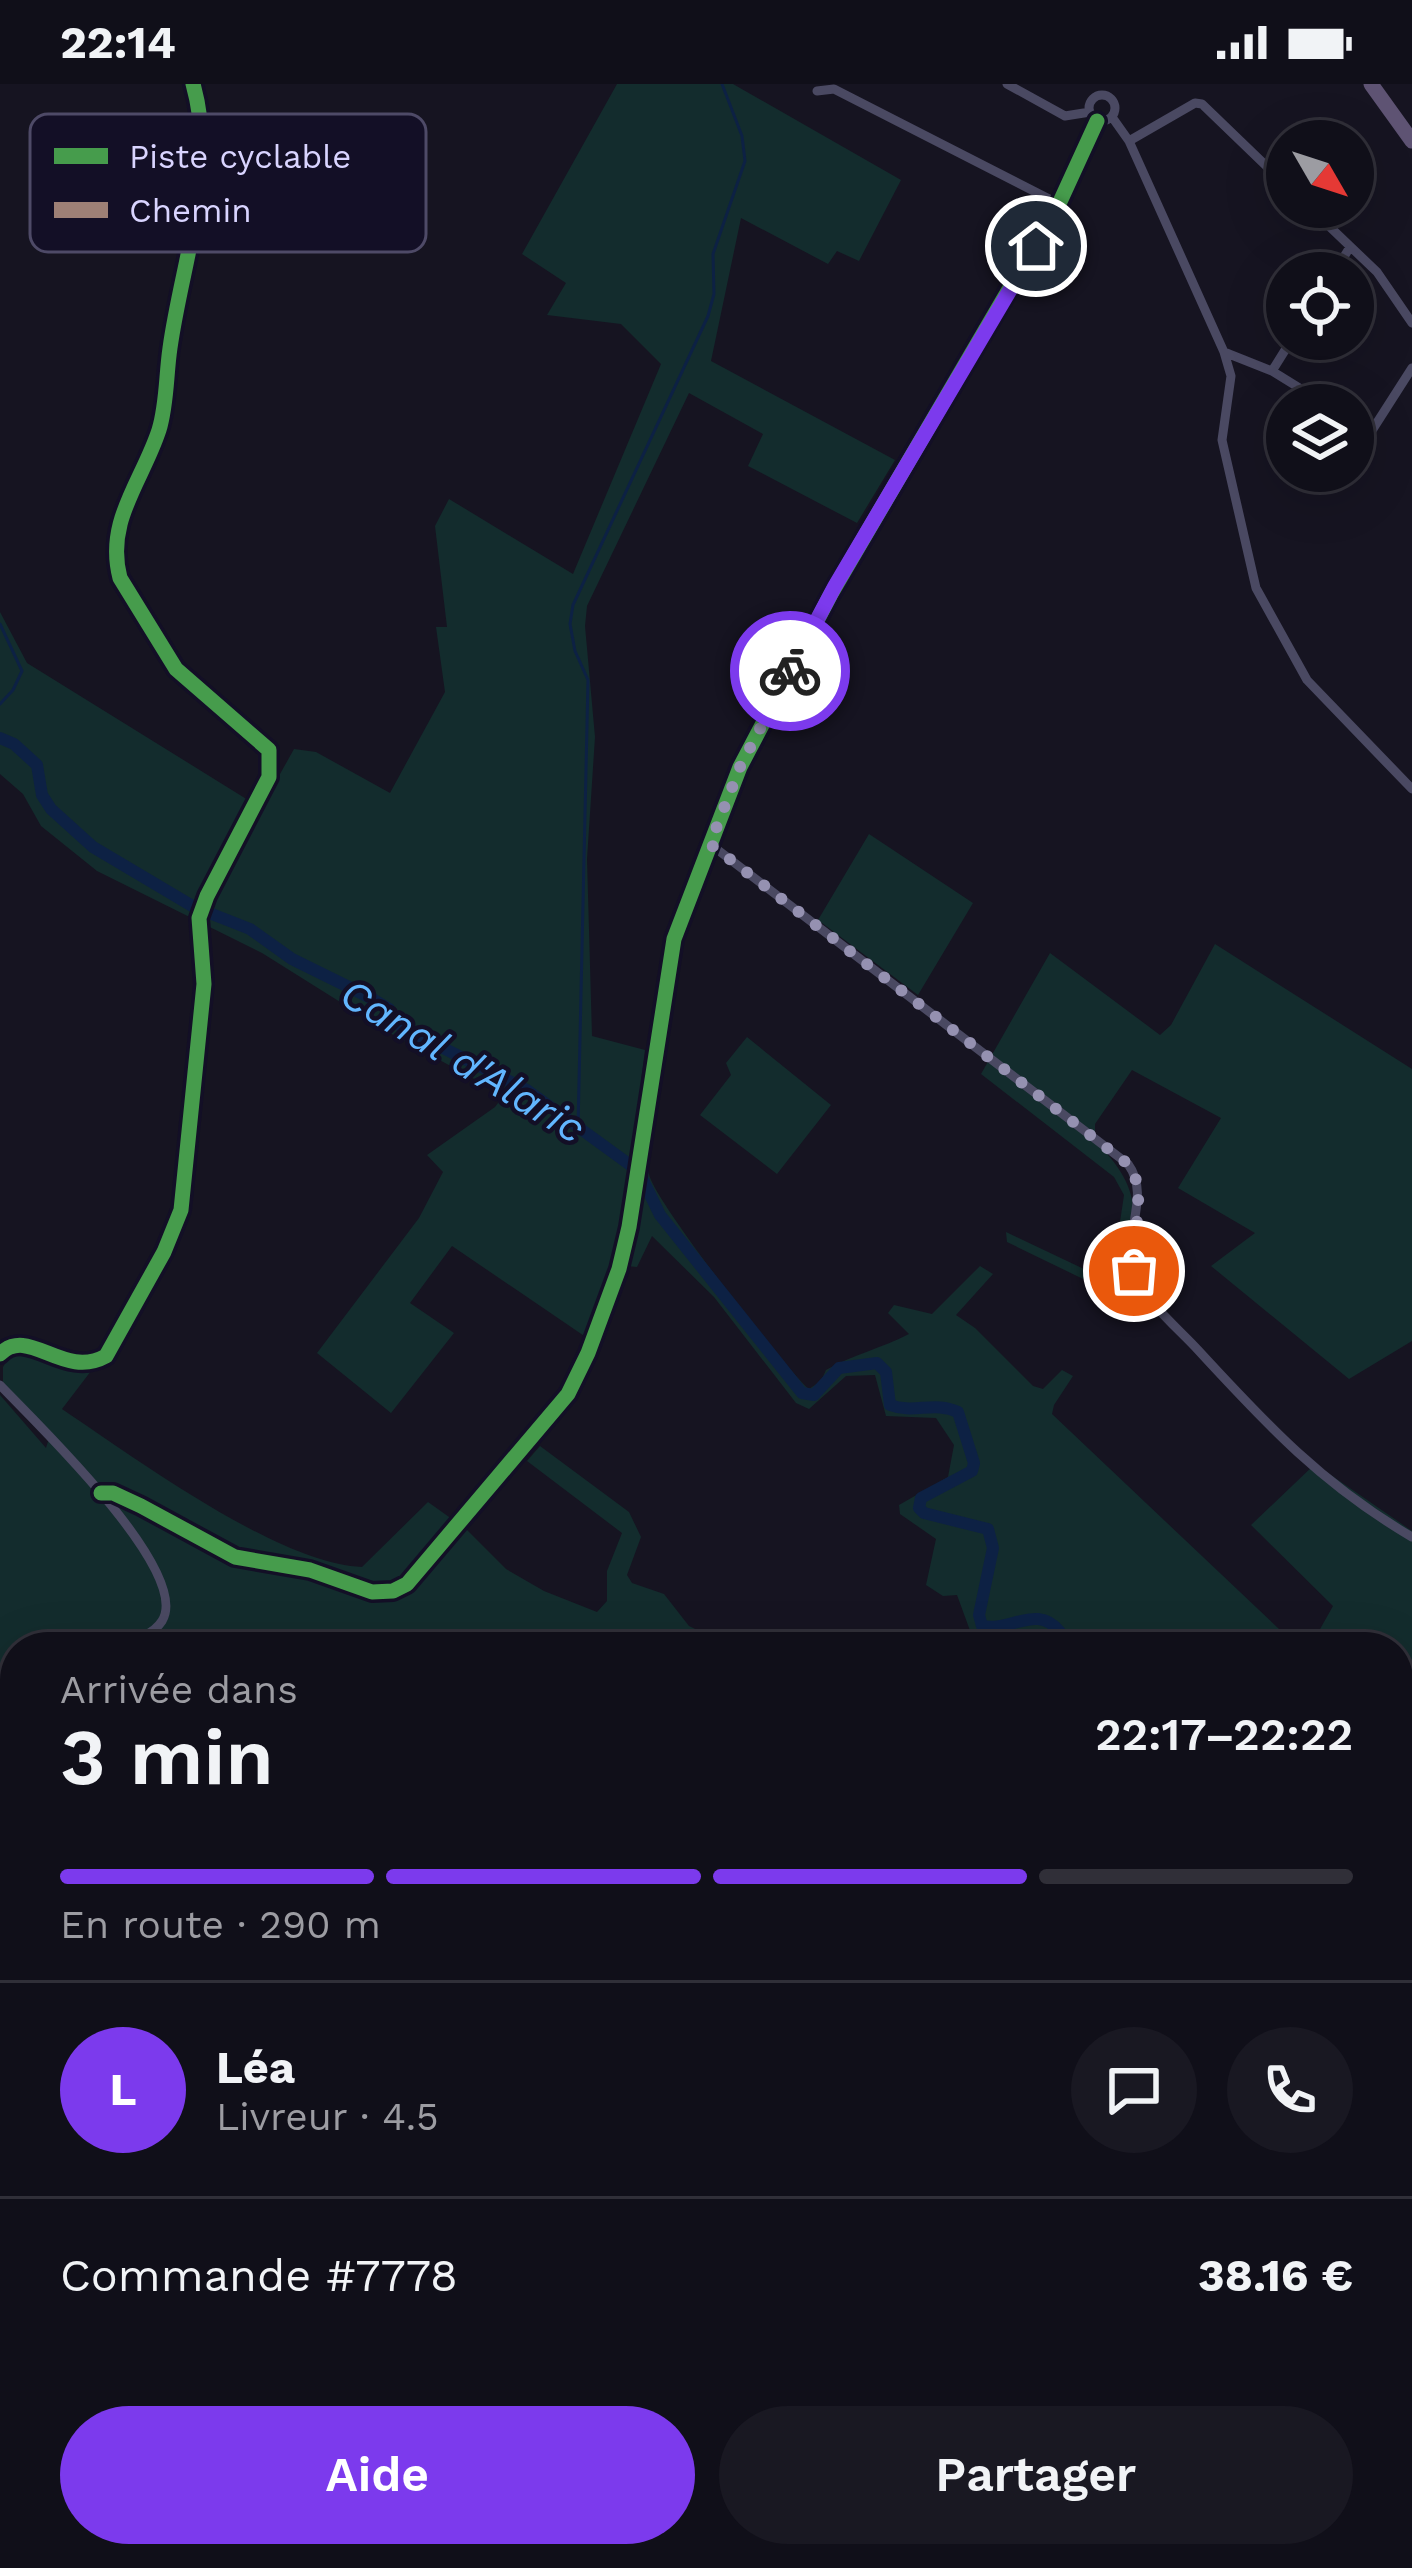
<!DOCTYPE html>
<html lang="fr">
<head>
<meta charset="utf-8">
<style>
  body { margin:0; font-family:"Work Sans",sans-serif; background:#191822; color:#f1f3f6; height:100vh; display:flex; flex-direction:column; font-size:45px; white-space:nowrap }
  * { box-sizing:border-box; margin:0 }
  p { font-size:39px; color:#9c9ca2 }
  .icon { flex:none; width:66px; height:66px; fill:none; stroke:currentColor; stroke-width:2; stroke-linecap:round; stroke-linejoin:round }
  .map { position:relative; flex:1; overflow:hidden }
  .side { position:absolute; left:0px; top:1548px; width:1413px; height:936px; display:flex; flex-direction:column; background:#100f19; border-radius:48px 48px 0 0; box-shadow:0 12px 48px #0002,0 0 0 3px #302f38 }
  .side>* { flex:none }
  .needle { width:78px; rotate:129deg }
  .buttons { position:absolute; left:1266px; top:36px; display:grid; gap:24px }
  .buttons a { display:grid; place-items:center; width:108px; height:108px; border-radius:50%; background:#100f19; box-shadow:0 12px 48px #0002,0 0 0 3px #302f38; font-size:60px }
  .pin { position:absolute; display:grid; place-items:center; width:102px; height:102px; color:#fff; margin:-51px; border:6px solid #fff; border-radius:50%; box-shadow:0 3px 12px #0007 }
  .courier { position:absolute; display:grid; place-items:center; width:120px; height:120px; margin:-60px; border:9px solid #7c3aed; border-radius:50%; background:#fff; color:#222; box-shadow:0 3px 15px #0007 }
  .headline em { font-style:normal; font-weight:600 }
  .headline div { display:flex; flex-direction:column-reverse }
  .headline { display:flex; align-items:center; justify-content:space-between; height:204px; padding:0 60px }
  h1 { font-size:78px; font-weight:600; line-height:90px }
  .bar { display:grid; grid-template-columns:repeat(4,1fr); gap:18px 12px; align-content:center; height:144px; padding:0 60px }
  .bar i { height:15px; border-radius:9px; background:#302f38 }
  .bar .active { background:#7c3aed }
  .bar p { grid-column:span 4 }
  .line { display:flex; align-items:center; gap:30px; padding:0 60px; border-top:3px solid #302f38 }
  .line div { flex:1 }
  .round { display:grid; place-items:center; flex:none; width:126px; height:126px; border-radius:63px; background:#191822 }
  .button { display:flex; gap:24px; margin-top:auto; padding:24px 60px }
  .button a { flex:1; height:138px; border-radius:72px; background:#7c3aed; color:#fff; font-size:48px; font-weight:600; line-height:138px; text-align:center }
  .button a+a { background:#191822; color:#f1f3f6 }
  .status { display:flex; justify-content:space-between; align-items:center; height:84px; padding:0 60px; background:#100f19; direction:ltr }
  .status svg { height:33px; fill:currentColor }
  .map>svg:first-child { display:block }
</style>
</head>
<body>
<div class="status"><b>22:14</b><svg viewBox="0 0 49 12"><path d="M0 12V9h3v3zM5 12V6h3v6zM10 12V3h3v9zM15 12V0h3v12zM26 1h20v11H26zM47 4h2v5h-2z"/></svg></div>
<div class="map">
<svg width="1412" height="2484" viewBox="0 0 1412 2484">
  <rect width="100%" height="100%" fill="#161421"/>
  <path fill="#132c2d" d="M617,0H733L901,96L859,177L837,167L828,180L741,134L711,277L895,376L857,439L748,382L763,350L689,309L587,522L585,542L595,653L587,775L592,952L645,966L641,997L657,1006C655,1029 645,1068 649,1090C652,1114 786,1286 809,1305L821,1297L826,1286C852,1271 882,1264 909,1250L888,1229L894,1221L932,1230L980,1182L993,1190L956,1231L975,1244L1033,1302L1043,1305L1062,1286L1073,1292L1054,1321L1052,1330L1298,1563H1041V1555L1023,1551L987,1562L972,1552L957,1511L943,1512L926,1501L936,1455L900,1430L899,1421L948,1393L954,1361L936,1334L886,1332L875,1291L846,1292L809,1325L796,1319L714,1213L652,1152L637,1183L627,1182L596,1260L452,1162L410,1219L454,1249L391,1329L317,1269L419,1134L443,1088L427,1071L495,1023L504,1011L388,948L262,869L97,787L41,742L23,710L0,690V528L27,579L261,724L294,665L316,668L390,709L445,608L436,543H447L435,442L449,415L573,490L661,280L621,240L547,231L566,199L522,170Z
    M869,750L973,819L918,911L818,836Z
    M1215,860L1412,985V1257L1349,1295L1211,1182L1255,1149L1178,1104L1221,1034L1132,986L1095,1040V1057C1148,1110 1133,1132 1127,1201L1116,1211L1007,1158L1006,1148L1105,1195L1112,1192L1124,1111L1114,1093L981,990L1050,869L1160,951L1171,941Z
    M747,953L831,1021L777,1090L700,1031L731,991L726,979Z
    M24,1268L81,1287H91L62,1325C132,1372 280,1481 362,1483L428,1418L466,1445L506,1485L544,1507L597,1528L607,1517V1487L622,1449L527,1377L540,1362L629,1428L641,1453L627,1491L632,1499L664,1510L689,1542L732,1563H15V1801L6,1800L0,1858V1311L46,1364L50,1351L3,1298V1283L9,1273Z
    M1315,1380L1412,1447V2348L1398,2336V1563H1310L1333,1522L1251,1441Z
    M1412,2380V2484H1409L1396,2469L1398,2396Z
    M0,2387L15,2389V2469H130L123,2484H0Z"/>
  <g fill="none" stroke-linecap="round" stroke-linejoin="round">
    <path stroke="#0d2144" stroke-width="3" d="M0,540L22,587L13,606L0,620
      M578,1044L588,596L575,567L570,540L573,521L708,232L714,210L713,170L745,77L742,52L722,0"/>
    <path stroke="#0d2144" stroke-width="12" d="M0,654L14,660L37,681L42,711L51,725L93,763L194,823L250,845L292,875L369,913L389,925L396,939L407,946L527,1006L633,1083L641,1092L660,1131L802,1309L814,1311L839,1284L877,1279L886,1288L890,1321C913,1330 935,1317 958,1328L974,1379L972,1387L921,1414L919,1424L924,1429L988,1445L993,1464L979,1531L982,1542C1012,1548 1037,1519 1060,1548L1055,1563
      M1398,1843L1412,1844"/>
    <path stroke="#4a4962" stroke-width="9" d="M1007,0L1065,32L1090,28
      M817,7L834,5L1059,120
      M1089 24a13 13 0 1 1 26 0a13 13 0 1 1-26 0Z
      M1112,33L1129,57L1224,268L1231,292L1222,356L1256,504L1307,596L1412,705
      M1129,57L1195,19L1202,20L1287,102
      M1309,123L1377,188L1412,239
      M1334,189L1350,163
      M1224,268L1272,287L1327,321
      M1272,287L1292,255
      M1353,337L1371,348L1412,284
      M710,760L1128,1080C1152,1113 1121,1151 1134,1187C1145,1218 1177,1243 1198,1266C1267,1341 1323,1401 1412,1453
      M0,1270C29,1241 63,1296 106,1272L164,1168L181,1126L204,900L199,834L207,812L269,693V666L176,585L120,494C105,437 142,398 159,346C167,320 166,291 170,264C182,177 218,88 193,0
      M0,1301C34,1337 193,1488 162,1537C149,1557 124,1555 104,1563
      M101,1409H113L141,1422L235,1473L310,1486L372,1508L393,1507L407,1500L568,1310L588,1269L619,1185L629,1143L674,855L740,683L831,510L1059,120L1097,37
      M0,1995L15,1997
      M31,2469L32,2484
      M1116,2469L1147,2484"/>
    <path stroke="#5e5373" stroke-width="15" d="M1371,0L1412,57"/>
    <path stroke="#9e8076" stroke-width="12" stroke-dasharray="24 12" stroke-linecap="butt" d="M0,1674L15,1679"/>
    <defs>
      <path id="cycleway" d="M0,1270C29,1241 63,1296 106,1272L164,1168L181,1126L204,900L199,834L207,812L269,693V666L176,585L120,494C105,437 142,398 159,346C167,320 166,291 170,264C182,177 218,88 193,0
        M101,1409H113L141,1422L235,1473L310,1486L372,1508L393,1507L407,1500L568,1310L588,1269L619,1185L629,1143L674,855L740,683L831,510L1059,120L1097,37"/>
    </defs>
    <use href="#cycleway" stroke="#130f26" stroke-width="22"/>
    <use href="#cycleway" stroke="#469c4c" stroke-width="15"/>
  </g>
  <g fill="none" stroke-linecap="round" stroke-linejoin="round">
    <path stroke="#9591b1" stroke-width="12" stroke-dasharray="0 21.6" d="M790,587L740,683L710,760L1128,1080L1139,1102L1134,1187"/>
    <path stroke="#7c3aed" stroke-width="15" d="M790,587L835,502L1036,162"/>
  </g>
  <g text-anchor="middle" stroke-width="9" stroke-linejoin="round" paint-order="stroke">
    <g font-size="42" font-style="italic" fill="#62b6ff" stroke="#130f26">
      <text transform="translate(463 976) rotate(31)" y="15">Canal d'Alaric</text>
    </g>
  </g>
  <rect x="30" y="30" width="396" height="138" rx="18" fill="#130f26" stroke="#4e4a67" stroke-width="3"/>
  <rect x="54" y="64" width="54" height="16" fill="#469c4c"/>
  <rect x="54" y="118" width="54" height="16" fill="#9e8076"/>
  <g font-size="33" fill="#d9d4ff">
    <text x="129" y="84">Piste cyclable</text>
    <text x="129" y="138">Chemin</text>
  </g>
</svg>
<div class="buttons">
<a><svg class="needle" viewBox="-14 -14 28 28"><path d="M0-13l5 13h-10z" fill="#e53935"/><path d="M0 13l5-13h-10z" fill="#9c9ca2"/></svg></a>
<a><svg class="icon" aria-label="locate" viewBox="0 0 24 24"><circle cx="12" cy="12" r="6"/><path d="M12 2v4M12 18v4M2 12h4M18 12h4"/></svg></a>
<a><svg class="icon" aria-label="layers" viewBox="0 0 24 24"><path d="M12 4l9 5-9 5-9-5zM3 14l9 5 9-5"/></svg></a>
</div>
<div class="pin" style="left:1134px;top:1187px;background:#ea580c"><svg class="icon" aria-label="bag" viewBox="0 0 24 24"><path d="M5 8h14l-1 12H6zM9 8a3 3 0 0 1 6 0"/></svg></div>
<div class="pin" style="left:1036px;top:162px;background:#1f2937"><svg class="icon" aria-label="home" viewBox="0 0 24 24"><path d="M3 11l9-7 9 7M6 9v11h12V9"/></svg></div>
<div class="courier" style="left:790px;top:587px"><svg class="icon" aria-label="bike" viewBox="0 0 24 24"><circle cx="6" cy="16" r="4"/><circle cx="18" cy="16" r="4"/><path d="M6 16l4-8h5l3 8M10 8l3 8H6M13 5h3"/></svg></div>
<section class="side">
<div class="headline"><div><h1>3 min</h1><p>Arrivée dans</p></div><em>22:17–22:22</em></div>
<div class="bar"><i class="active"></i><i class="active"></i><i class="active"></i><i></i><p>En route · 290 m</p></div>
<div class="line" style="height:216px"><b class="round" style="background:#7c3aed;color:#fff">L</b><div><b>Léa</b><p>Livreur · 4.5</p></div><a class="round"><svg class="icon" aria-label="chat" viewBox="0 0 24 24"><path d="M4 5h16v11H9l-5 4z"/></svg></a><a class="round"><svg class="icon" aria-label="phone" viewBox="0 0 24 24"><path d="M5 4h4l2 5-3 2q2 4 5 5l2-3 5 2v4C11 20 4 13 5 4z"/></svg></a></div>
<div class="line" style="height:156px"><div>Commande #7778</div><b>38.16 €</b></div>
<div class="button"><a>Aide</a><a>Partager</a></div>
</section>
</div>
</body>
</html>
